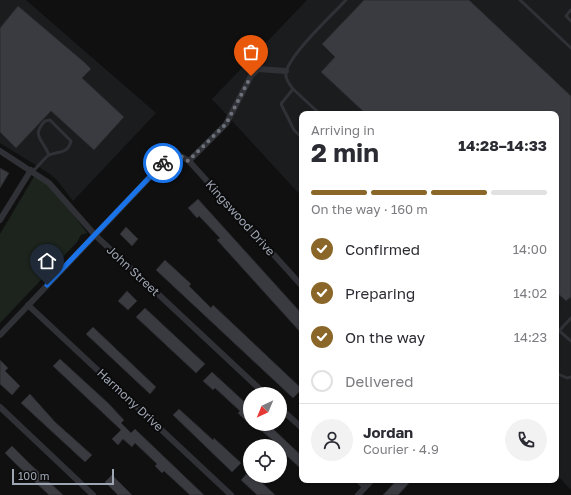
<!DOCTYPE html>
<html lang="en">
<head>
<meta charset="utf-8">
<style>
  body { margin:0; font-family:"Golos Text",sans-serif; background:#f2f2f3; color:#2b2b33; height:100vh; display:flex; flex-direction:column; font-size:15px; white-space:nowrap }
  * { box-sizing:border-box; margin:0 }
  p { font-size:13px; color:#7c7c81 }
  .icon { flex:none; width:22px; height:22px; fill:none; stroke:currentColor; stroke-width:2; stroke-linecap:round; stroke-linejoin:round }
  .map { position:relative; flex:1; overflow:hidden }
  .sheet { position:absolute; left:299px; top:111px; width:260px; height:372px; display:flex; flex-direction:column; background:#fff; border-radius:8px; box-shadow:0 1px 3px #0004 }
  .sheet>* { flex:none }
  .needle { width:26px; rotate:224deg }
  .tools { position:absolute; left:243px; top:387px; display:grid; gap:8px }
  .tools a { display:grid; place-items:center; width:44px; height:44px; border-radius:50%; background:#fff; box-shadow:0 1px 3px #0004; font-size:20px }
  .scale { position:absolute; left:12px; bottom:10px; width:102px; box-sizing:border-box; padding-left:4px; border:2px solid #9fa6b3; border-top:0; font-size:11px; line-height:14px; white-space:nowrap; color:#9fa6b3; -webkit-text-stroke:3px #0b0b0c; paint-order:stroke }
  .pin { position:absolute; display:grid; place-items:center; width:34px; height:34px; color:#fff; margin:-41px -17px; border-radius:50% 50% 50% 0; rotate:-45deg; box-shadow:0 0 4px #0007 }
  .pin .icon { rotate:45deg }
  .courier { position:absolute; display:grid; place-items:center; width:40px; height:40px; margin:-20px; border:3px solid #1a73e8; border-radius:50%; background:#fff; color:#222; box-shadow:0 1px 5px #0007 }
  .summary em { font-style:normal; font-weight:700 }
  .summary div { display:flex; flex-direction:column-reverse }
  .summary { display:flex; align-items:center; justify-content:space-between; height:68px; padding:0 12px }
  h1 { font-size:26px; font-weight:700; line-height:30px }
  .bar { display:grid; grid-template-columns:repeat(4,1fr); gap:6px 4px; align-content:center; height:48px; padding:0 12px }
  .bar i { height:5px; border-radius:3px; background:#e1e1e2 }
  .bar .active { background:#8a6728 }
  .bar p { grid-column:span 4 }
  .line { display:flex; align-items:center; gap:10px; padding:0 12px; border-top:1px solid #e1e1e2 }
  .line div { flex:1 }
  .round { display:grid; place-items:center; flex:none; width:42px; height:42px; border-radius:21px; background:#f2f2f3 }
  ol { padding:0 12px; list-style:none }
  li { display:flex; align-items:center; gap:12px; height:44px }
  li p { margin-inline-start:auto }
  li .icon { padding:4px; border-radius:50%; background:#8a6728; color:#fff; stroke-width:4 }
  li:last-child { color:#7c7c81 }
  li i { width:22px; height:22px; border:2px solid #e1e1e2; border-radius:50% }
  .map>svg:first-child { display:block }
</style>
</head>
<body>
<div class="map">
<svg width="571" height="495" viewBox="0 0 571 495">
  <rect width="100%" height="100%" fill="#101011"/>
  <path fill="#1b1c1e" d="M0,0H26L156,113L73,201L57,180L50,174L0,143Z
    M307,0H571V490L556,474V114H302V197L212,99Z"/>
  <path fill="#1c241d" d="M35,175L57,193L87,233L81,235L77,242L0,323V234Z"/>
  <path fill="#3a3b41" stroke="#29292d" d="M364,0H469L571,96V297L566,301L556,292V114H366L321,72L335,57L322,44Z
    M18,6L84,62L91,69L82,78L124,117L94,150L51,111L16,148L0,132V28Z
    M0,168L9,173L0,188Z
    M198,199L302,314V334L217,240L220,238L199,216L197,218L188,208Z
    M126,227L138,239L132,246L120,234Z
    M165,260L191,284L189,286L211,308L213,305L302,389L293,398L156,270Z
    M127,291L137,301L128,310L118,301Z
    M145,308L205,364L196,373L136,317Z
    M93,327L156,387L150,394L86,334Z
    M60,359L108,403L124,420L121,423L131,433L135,429L204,495H190L164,471L162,473L155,466L157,464L135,443L132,447L123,439L118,445L112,439L121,430L53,366Z
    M0,360L8,368L5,371L20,386L12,395L0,384Z
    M212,372L250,407V419L247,422L238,413L240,411L215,388L213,390L203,381Z
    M30,394L55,422L92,455L85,462L21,403Z
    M179,409L213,440L214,438L241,463L232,472L173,415Z
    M253,424H268L290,445L302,456V470L283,452L280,455V446Z
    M12,446L28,462L63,495H49L18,466L5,453Z
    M250,470V476H255L275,495H257L241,480Z
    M112,475L132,495H118L105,482Z
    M397,480H412L398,495H383Z"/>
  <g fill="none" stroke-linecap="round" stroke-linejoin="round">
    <path stroke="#303136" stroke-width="3" d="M520,0L571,48
      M571,10L566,16L571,21
      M293,89C290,85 286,80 286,76C282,61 335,12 346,0
      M302,138L294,130L281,104L293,89L320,114
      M33,171C38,167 44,158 49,155C59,151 68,154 71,141L50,120L45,121C31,136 42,138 49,155
      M556,328L571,341
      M559,331L571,318
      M556,373L567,378L571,377"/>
    <path stroke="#303136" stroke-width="6" d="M0,151L49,183L95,235L265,394
      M189,161L226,124L251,76L258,69L286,71
      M0,220L31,170
      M28,305L231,495
      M0,335L171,155H179L189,161L302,286
      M0,407L93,495
      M280,408L302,428
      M358,480L365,487
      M358,495L372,480"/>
  </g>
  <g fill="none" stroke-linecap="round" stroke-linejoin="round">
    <path stroke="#6d727a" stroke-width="4" stroke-dasharray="0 7.2" d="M163,163C172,153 178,153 188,161L226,124L251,76"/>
    <path stroke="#1a73e8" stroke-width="5" d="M47,285L163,163"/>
  </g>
  <g text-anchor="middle" stroke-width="4" stroke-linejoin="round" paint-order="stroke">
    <g font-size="12" fill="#9fa6b3" stroke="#0b0b0c">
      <text transform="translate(240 218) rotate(48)" y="4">Kingswood Drive</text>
      <text transform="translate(133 271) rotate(43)" y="4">John Street</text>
      <text transform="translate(130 400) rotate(43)" y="4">Harmony Drive</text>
    </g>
  </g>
</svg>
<div class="tools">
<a><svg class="needle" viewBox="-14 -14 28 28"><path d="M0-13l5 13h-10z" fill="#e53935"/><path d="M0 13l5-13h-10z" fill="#7c7c81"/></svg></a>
<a><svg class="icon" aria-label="locate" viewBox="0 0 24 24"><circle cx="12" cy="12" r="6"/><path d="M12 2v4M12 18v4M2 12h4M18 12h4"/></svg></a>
</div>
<div class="scale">100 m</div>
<div class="pin" style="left:251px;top:76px;background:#ea580c"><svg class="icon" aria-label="bag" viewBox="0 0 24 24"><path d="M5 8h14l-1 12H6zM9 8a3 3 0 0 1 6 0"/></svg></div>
<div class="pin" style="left:47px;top:285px;background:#1f2937"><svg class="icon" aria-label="home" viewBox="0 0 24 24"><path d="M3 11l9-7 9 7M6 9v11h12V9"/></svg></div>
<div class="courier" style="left:163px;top:163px"><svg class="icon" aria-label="bike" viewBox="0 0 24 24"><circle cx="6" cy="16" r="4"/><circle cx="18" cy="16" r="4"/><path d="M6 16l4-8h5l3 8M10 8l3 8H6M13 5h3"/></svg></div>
<section class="sheet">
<div class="summary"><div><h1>2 min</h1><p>Arriving in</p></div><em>14:28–14:33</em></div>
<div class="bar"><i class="active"></i><i class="active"></i><i class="active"></i><i></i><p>On the way · 160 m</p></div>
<ol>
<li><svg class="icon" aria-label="check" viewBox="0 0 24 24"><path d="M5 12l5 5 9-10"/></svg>Confirmed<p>14:00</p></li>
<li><svg class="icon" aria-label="check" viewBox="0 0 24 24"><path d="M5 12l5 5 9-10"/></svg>Preparing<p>14:02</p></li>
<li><svg class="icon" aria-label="check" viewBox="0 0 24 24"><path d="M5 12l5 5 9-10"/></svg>On the way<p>14:23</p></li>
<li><i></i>Delivered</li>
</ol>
<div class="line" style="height:72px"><a class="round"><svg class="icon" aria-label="person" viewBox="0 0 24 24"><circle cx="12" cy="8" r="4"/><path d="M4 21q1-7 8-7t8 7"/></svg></a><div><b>Jordan</b><p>Courier · 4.9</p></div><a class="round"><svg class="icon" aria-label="phone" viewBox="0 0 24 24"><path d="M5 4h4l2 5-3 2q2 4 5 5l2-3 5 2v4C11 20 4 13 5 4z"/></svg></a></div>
</section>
</div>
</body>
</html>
